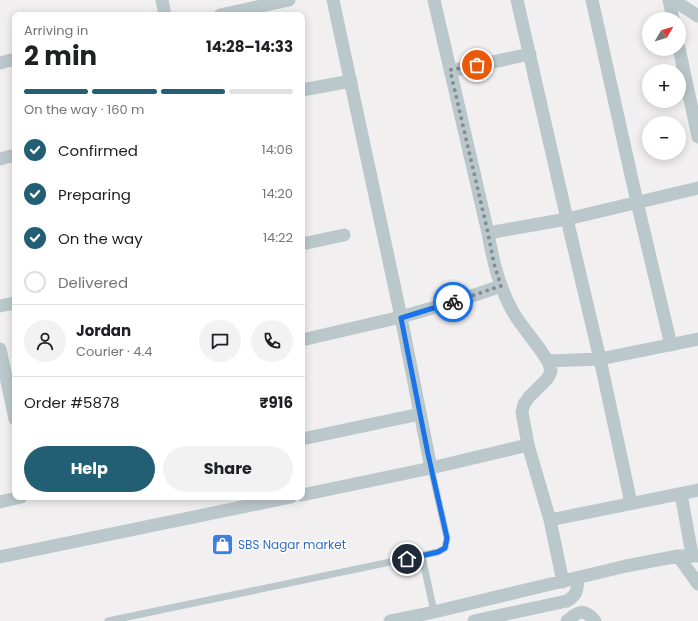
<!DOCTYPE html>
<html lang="en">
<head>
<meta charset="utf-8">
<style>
  body { margin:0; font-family:Poppins,sans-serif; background:#f2f2f2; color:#202124; height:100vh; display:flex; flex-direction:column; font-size:15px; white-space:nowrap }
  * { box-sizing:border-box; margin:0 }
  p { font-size:13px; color:#757577 }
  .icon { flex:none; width:22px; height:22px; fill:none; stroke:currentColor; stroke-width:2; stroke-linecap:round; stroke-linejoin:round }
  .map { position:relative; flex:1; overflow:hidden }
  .panel { position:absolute; left:12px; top:12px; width:293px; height:488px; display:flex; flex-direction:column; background:#fff; border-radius:8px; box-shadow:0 2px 10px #0003 }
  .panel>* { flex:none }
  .needle { width:26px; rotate:52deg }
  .buttons { position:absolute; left:642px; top:12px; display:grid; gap:8px }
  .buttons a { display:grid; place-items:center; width:44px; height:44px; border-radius:50%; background:#fff; box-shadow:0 2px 10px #0003; font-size:20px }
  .pin { position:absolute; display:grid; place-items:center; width:34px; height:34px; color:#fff; margin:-17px; border:2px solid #fff; border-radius:50%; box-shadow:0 1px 4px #0007 }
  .courier { position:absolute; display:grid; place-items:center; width:40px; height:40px; margin:-20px; border:3px solid #1a73e8; border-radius:50%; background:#fff; color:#222; box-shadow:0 1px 5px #0007 }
  .overview em { font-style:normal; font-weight:700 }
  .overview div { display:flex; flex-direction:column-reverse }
  .overview { display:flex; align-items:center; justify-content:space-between; height:68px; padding:0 12px }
  h1 { font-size:26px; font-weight:700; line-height:30px }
  .bar { display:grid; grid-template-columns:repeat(4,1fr); gap:6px 4px; align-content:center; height:48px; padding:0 12px }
  .bar i { height:5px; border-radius:3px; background:#e0e0e0 }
  .bar .selected { background:#225e74 }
  .bar p { grid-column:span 4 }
  .line { display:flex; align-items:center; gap:10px; padding:0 12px; border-top:1px solid #e0e0e0 }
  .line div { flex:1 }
  .round { display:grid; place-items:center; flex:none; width:42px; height:42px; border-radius:21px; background:#f2f2f2 }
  ol { padding:0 12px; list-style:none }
  li { display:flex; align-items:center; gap:12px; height:44px }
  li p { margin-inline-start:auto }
  li .icon { padding:4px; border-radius:50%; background:#225e74; color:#fff; stroke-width:4 }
  li:last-child { color:#757577 }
  li i { width:22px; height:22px; border:2px solid #e0e0e0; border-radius:50% }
  .cta { display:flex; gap:8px; margin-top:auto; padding:8px 12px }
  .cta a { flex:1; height:46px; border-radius:24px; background:#225e74; color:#fff; font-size:16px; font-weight:700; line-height:46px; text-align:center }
  .cta a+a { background:#f2f2f2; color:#202124 }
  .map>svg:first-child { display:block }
</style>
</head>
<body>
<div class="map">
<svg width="698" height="621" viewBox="0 0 698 621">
  <rect width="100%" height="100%" fill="#f1eff0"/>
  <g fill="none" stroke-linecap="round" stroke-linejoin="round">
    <path stroke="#bbc8cb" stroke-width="7" d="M422,556L434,612
      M108,621L438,552L445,548L447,538L431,468"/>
    <path stroke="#bbc8cb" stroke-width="13" d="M162,0L165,15
      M434,0L488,233C493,261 499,287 513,312C523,329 537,343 547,360C549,363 550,367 551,371L548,378L529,397L524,404L522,412L528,445L550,520L563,582
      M517,0L567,219L600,359L631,503
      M592,0L637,202L671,345
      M669,0L673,19
      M673,0L698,16
      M220,15L289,0
      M679,48L698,137
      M0,63L15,59
      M450,71L530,54
      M302,90L351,81
      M0,159L15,155
      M488,233L567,219L698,188
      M302,244L344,235
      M0,306L15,303
      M302,340L401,317L460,300L501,286
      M0,349L15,419
      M548,361L600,359L698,339
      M302,439L420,414
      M431,468L528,445
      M681,494L691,549
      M302,495L431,468L401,317L333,0
      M0,502L21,497
      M550,520L698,490
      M678,556L698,584
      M0,557L291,497
      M390,621L434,612L626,566L678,556H698
      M474,621L567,601C578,594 577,590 578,578
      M567,621C578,611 584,608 595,621"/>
  </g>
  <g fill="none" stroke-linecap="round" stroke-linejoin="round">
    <path stroke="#838d8f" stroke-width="4" stroke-dasharray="0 7.2" d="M453,302L501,286L494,264L488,233L450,70L477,65"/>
    <path stroke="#1a73e8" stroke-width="5" d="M407,559L438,552L445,548L447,538L428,454L401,318L453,302"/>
  </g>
  <defs>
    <symbol id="shop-square" viewBox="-11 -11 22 22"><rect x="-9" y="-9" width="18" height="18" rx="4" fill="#3f7fe0" stroke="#fff"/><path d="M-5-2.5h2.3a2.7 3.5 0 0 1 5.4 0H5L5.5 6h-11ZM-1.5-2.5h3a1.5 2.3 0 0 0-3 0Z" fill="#fff"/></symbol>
  </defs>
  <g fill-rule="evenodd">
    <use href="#shop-square" x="210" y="532" width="25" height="25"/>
  </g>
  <g text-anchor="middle" stroke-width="3" stroke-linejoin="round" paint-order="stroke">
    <g font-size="12" fill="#366cbe" stroke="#fff" text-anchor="start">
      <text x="238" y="549">SBS Nagar market</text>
    </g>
  </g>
</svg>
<div class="buttons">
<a><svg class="needle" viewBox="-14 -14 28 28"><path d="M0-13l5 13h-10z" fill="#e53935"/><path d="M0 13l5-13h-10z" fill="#757577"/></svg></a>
<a>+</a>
<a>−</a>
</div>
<div class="pin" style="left:477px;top:65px;background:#ea580c"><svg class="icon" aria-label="bag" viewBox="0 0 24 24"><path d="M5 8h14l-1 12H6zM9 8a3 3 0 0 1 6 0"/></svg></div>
<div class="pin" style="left:407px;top:559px;background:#1f2937"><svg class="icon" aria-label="home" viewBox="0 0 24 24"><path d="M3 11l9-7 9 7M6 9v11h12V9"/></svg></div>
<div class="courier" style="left:453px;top:302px"><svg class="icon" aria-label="bike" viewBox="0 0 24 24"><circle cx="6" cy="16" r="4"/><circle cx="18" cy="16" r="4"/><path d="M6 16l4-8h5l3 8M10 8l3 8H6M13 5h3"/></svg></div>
<section class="panel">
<div class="overview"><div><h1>2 min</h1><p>Arriving in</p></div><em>14:28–14:33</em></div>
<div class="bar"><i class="selected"></i><i class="selected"></i><i class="selected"></i><i></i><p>On the way · 160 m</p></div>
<ol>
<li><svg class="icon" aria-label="check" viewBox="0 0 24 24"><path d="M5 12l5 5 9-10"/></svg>Confirmed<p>14:06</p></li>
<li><svg class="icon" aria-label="check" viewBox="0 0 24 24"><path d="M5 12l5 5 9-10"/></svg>Preparing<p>14:20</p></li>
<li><svg class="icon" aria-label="check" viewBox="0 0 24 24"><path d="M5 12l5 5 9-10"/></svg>On the way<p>14:22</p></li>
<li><i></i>Delivered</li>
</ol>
<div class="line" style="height:72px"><a class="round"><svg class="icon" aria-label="person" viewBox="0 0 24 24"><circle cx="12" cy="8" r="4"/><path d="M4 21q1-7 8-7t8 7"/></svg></a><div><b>Jordan</b><p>Courier · 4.4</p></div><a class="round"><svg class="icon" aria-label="chat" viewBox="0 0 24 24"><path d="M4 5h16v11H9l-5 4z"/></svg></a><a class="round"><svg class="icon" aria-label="phone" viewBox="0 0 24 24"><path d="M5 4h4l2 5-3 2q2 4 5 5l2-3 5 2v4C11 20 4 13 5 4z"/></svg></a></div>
<div class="line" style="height:52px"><div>Order #5878</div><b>₹916</b></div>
<div class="cta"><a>Help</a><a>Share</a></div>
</section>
</div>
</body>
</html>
